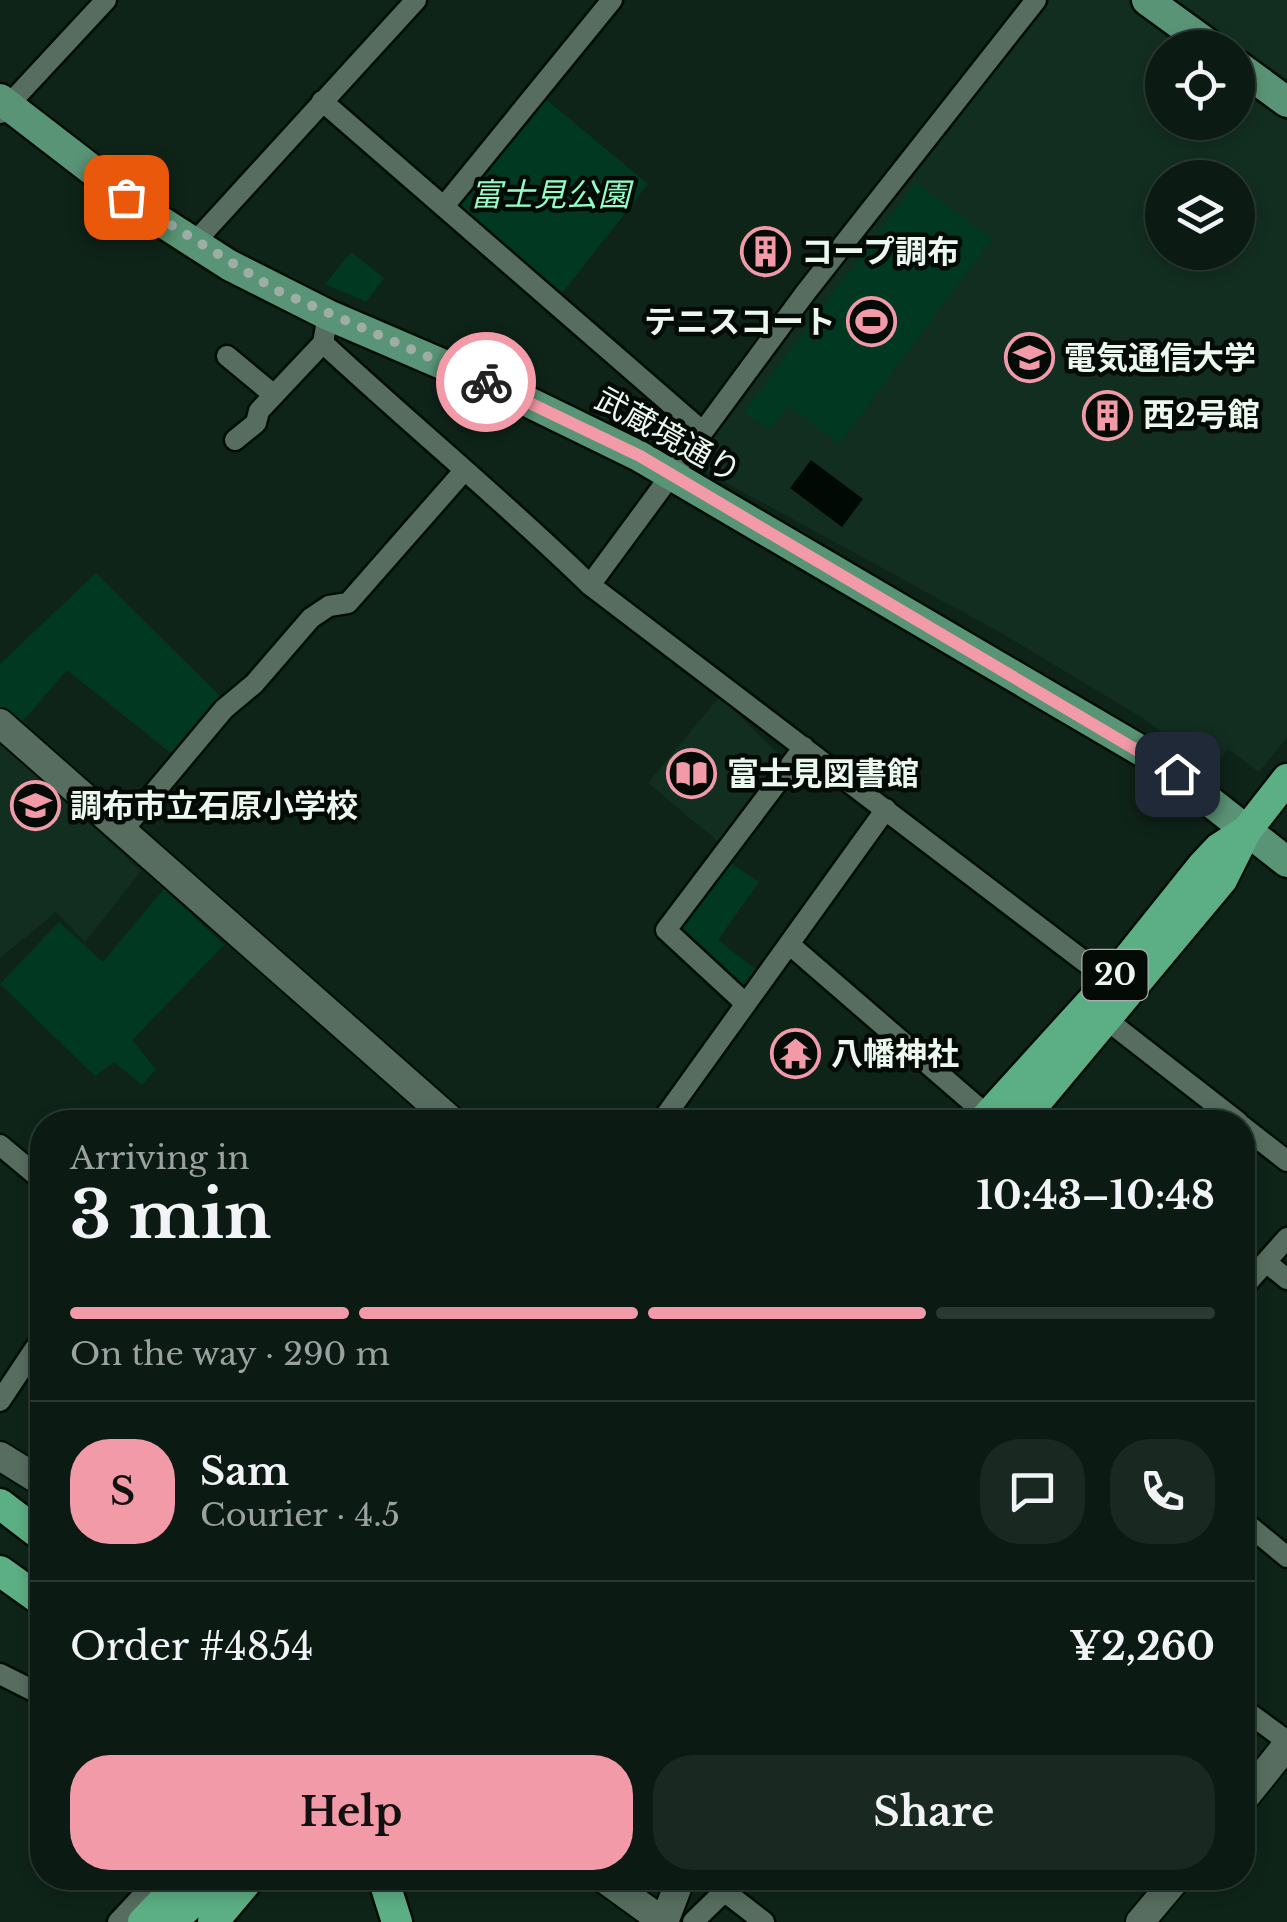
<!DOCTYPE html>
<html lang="en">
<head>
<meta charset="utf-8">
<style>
  body { margin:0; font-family:"Libre Baskerville","Noto Sans JP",serif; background:#192821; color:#f1f3f6; height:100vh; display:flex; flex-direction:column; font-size:38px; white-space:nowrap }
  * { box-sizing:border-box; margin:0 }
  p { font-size:32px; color:#9aa1a0 }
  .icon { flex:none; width:55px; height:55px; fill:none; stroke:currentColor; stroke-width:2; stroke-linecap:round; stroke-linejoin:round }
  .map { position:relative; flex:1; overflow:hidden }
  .panel { position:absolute; left:30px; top:1110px; width:1225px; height:780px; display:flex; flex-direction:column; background:#0b1b13; border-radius:40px; box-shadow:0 5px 15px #0003,0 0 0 2px #2b3933 }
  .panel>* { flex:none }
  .buttons { position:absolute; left:1145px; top:30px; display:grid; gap:20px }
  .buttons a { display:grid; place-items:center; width:110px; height:110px; border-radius:50%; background:#0b1b13; box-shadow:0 5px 15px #0003,0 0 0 2px #2b3933; font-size:50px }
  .pin { position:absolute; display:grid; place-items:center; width:85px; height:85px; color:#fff; margin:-42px; border-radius:20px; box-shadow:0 5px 15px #0006 }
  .courier { position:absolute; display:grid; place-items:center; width:100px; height:100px; margin:-50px; border:8px solid #f39aa8; border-radius:50%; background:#fff; color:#222; box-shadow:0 2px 12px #0007 }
  .summary em { font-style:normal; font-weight:700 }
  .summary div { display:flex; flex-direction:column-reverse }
  .summary { display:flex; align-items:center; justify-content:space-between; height:170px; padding:0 40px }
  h1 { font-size:65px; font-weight:700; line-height:75px }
  .bar { display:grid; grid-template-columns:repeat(4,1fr); gap:15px 10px; align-content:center; height:120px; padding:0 40px }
  .bar i { height:12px; border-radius:8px; background:#2b3933 }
  .bar .active { background:#f39aa8 }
  .bar p { grid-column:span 4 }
  .line { display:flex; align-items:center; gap:25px; padding:0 40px; border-top:2px solid #2b3933 }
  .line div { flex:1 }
  .round { display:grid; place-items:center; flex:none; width:105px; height:105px; border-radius:40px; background:#192821 }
  .cta { display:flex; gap:20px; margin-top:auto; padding:20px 40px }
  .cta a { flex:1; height:115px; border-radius:40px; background:#f39aa8; color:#111; font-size:40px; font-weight:700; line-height:115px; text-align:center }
  .cta a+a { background:#192821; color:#f1f3f6 }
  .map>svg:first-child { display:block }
</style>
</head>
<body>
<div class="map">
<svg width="1287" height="1922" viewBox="0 0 1287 1922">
  <rect width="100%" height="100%" fill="#0f2419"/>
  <path fill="#122e20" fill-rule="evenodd" d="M1044,0H1287V737L1259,772L1228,749L1212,771L1146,720L1005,635L690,463ZM1162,48H1238V122H1162ZM1162,178H1238V252H1162Z
    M720,696L782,758L721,844L648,783Z
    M0,740L141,871L85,942L56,912L0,958Z"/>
  <path fill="#003821" d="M542,96L648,184L559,297L449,207Z
    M916,182L992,239L839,444L788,405L769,430L744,412Z
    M351,252L384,278L366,302L325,284Z
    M96,573L222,698L177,758L67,670L18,727L0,714V664Z
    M727,861L759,882L718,940L757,970L742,994L673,928Z
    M164,889L224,945L132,1040L156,1069L142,1085L114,1062L95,1076L0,984L59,922L103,962Z"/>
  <path fill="#010904" d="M811,460L863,499L842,527L790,488Z"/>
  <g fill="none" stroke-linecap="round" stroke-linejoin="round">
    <defs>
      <path id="street" d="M322,101L702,431
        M1,113L106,0
        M445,205L612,0
        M194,243L416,0
        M328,315L323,343C411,425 504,501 590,585L1110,981
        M227,356L274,395
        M235,440L256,423L259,411L323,343
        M590,585L806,292L1036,0
        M122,831L224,709L254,684L311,618L329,606L348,603L463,472
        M789,944L988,1116
        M746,1004L666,930L804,747
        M1107,1020L1238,1122
        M661,1122L886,809
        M1242,1126L1287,1161
        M0,1145L42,1180
        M1266,1262L1287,1279
        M1242,1289L1287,1238
        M0,1401L42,1338
        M1242,1520L1287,1557
        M0,1674L42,1695
        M1242,1708L1287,1741
        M724,1891L764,1922
        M118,1922L159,1878
        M693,1922L738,1878"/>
      <path id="secondary" d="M0,723L453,1122
        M0,1456L42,1482
        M1242,1801L1287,1745
        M603,1878L664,1922
        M664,1922L681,1878
        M1140,1922L1177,1878"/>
      <path id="primary" d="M1147,0L1213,48
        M1238,66L1287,102
        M0,99L148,213L229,265L328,315L514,395L639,456L1157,760L1287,862"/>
      <path id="highway" d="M982,1122L1110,981L1203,865L1219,848L1247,830
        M1020,1122L1222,880L1247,830L1287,779
        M0,1504L42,1536
        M0,1571L42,1601
        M383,1878L397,1922
        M143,1922L185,1878
        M172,1922L218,1878
        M213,1922L250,1878"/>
    </defs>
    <use href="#street" stroke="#000d05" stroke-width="25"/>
    <use href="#secondary" stroke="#000d05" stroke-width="32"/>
    <use href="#primary" stroke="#000d05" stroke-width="35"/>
    <use href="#highway" stroke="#000d05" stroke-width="35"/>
    <use href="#street" stroke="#576d60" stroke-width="20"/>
    <use href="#secondary" stroke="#576d60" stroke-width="28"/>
    <use href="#primary" stroke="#5a9476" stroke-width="30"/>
    <use href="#highway" stroke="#5cae84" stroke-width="30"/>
  </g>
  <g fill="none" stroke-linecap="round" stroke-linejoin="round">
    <path stroke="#9eaea5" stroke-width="10" stroke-dasharray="0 18" d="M126,197L276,290L486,382"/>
    <path stroke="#f39aa8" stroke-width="12" d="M486,382L640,456L1177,774"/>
  </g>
  <defs>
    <symbol id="building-ring" viewBox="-11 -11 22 22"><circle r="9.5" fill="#040b07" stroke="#f39aa8" stroke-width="1.5"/><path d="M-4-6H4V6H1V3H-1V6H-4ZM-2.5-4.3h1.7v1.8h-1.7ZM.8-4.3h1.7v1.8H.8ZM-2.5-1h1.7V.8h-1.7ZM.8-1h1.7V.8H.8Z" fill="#f39aa8"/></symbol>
    <symbol id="stadium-ring" viewBox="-11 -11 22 22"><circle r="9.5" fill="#040b07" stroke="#f39aa8" stroke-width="1.5"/><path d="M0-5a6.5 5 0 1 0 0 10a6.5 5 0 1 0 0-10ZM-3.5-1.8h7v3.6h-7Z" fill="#f39aa8"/></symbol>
    <symbol id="university-ring" viewBox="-11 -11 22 22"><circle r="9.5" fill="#040b07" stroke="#f39aa8" stroke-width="1.5"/><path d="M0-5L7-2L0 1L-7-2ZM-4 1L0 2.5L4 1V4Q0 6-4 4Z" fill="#f39aa8"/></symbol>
    <symbol id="library-ring" viewBox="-11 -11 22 22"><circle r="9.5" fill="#040b07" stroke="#f39aa8" stroke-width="1.5"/><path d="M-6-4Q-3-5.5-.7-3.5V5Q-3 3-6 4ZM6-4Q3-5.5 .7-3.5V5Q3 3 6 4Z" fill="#f39aa8"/></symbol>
    <symbol id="school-ring" viewBox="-11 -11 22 22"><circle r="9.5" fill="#040b07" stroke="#f39aa8" stroke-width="1.5"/><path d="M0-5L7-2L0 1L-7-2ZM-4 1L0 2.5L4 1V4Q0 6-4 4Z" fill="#f39aa8"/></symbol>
    <symbol id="temple-ring" viewBox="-11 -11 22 22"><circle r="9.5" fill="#040b07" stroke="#f39aa8" stroke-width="1.5"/><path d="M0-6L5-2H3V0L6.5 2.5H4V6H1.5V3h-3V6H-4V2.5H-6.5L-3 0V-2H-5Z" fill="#f39aa8"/></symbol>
  </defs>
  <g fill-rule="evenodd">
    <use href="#building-ring" x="738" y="224" width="55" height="55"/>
    <use href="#stadium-ring" x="844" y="294" width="55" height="55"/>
    <use href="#university-ring" x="1002" y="330" width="55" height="55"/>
    <use href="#building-ring" x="1080" y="388" width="55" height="55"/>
    <use href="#library-ring" x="664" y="746" width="55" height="55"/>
    <use href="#school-ring" x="8" y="778" width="55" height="55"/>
    <use href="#temple-ring" x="768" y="1026" width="55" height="55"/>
  </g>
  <g text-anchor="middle" stroke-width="9" stroke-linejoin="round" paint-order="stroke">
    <rect fill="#040b07" stroke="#a6b1aa" stroke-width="2.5" x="1082.5" y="950" width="65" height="50" rx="8"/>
    <g font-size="30" font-weight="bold" fill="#ebf8f0">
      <text x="1115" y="985">20</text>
    </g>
    <g font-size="32" font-style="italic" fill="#92fec5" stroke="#040b07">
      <text x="550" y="206">富士見公園</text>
    </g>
    <g font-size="32" font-weight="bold" fill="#ebf8f0" stroke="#040b07" text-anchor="start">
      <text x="801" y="263">コープ調布</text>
      <text x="836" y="333" text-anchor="end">テニスコート</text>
      <text x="1064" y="369">電気通信大学</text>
      <text x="1143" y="426">西2号館</text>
      <text x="727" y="785">富士見図書館</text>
      <text x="70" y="817">調布市立石原小学校</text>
      <text x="831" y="1065">八幡神社</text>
    </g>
    <g font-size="32" fill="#ebf8f0" stroke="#040b07">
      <text transform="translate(668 435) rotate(29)" y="11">武蔵境通り</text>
    </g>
  </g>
</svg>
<div class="buttons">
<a><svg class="icon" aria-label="locate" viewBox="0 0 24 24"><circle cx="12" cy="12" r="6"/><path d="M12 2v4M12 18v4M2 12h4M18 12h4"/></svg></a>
<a><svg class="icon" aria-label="layers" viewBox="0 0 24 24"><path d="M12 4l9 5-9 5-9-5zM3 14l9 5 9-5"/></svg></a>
</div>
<div class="pin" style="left:126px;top:197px;background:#ea580c"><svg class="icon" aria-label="bag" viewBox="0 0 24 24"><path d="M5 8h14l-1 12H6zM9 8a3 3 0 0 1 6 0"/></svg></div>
<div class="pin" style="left:1177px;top:774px;background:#1f2937"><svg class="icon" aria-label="home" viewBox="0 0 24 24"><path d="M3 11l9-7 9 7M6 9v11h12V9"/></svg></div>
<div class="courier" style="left:486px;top:382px"><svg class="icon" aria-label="bike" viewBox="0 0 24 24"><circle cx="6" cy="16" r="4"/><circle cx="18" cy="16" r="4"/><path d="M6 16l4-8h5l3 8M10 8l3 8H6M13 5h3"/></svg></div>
<section class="panel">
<div class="summary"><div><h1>3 min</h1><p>Arriving in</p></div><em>10:43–10:48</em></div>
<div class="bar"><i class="active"></i><i class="active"></i><i class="active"></i><i></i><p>On the way · 290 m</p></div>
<div class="line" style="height:180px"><b class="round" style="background:#f39aa8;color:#111">S</b><div><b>Sam</b><p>Courier · 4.5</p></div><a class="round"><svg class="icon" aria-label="chat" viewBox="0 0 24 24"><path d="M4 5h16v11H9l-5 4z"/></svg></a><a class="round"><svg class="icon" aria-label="phone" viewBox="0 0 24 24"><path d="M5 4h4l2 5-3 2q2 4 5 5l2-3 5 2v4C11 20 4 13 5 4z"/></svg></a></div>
<div class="line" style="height:130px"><div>Order #4854</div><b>¥2,260</b></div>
<div class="cta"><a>Help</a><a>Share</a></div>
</section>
</div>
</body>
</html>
